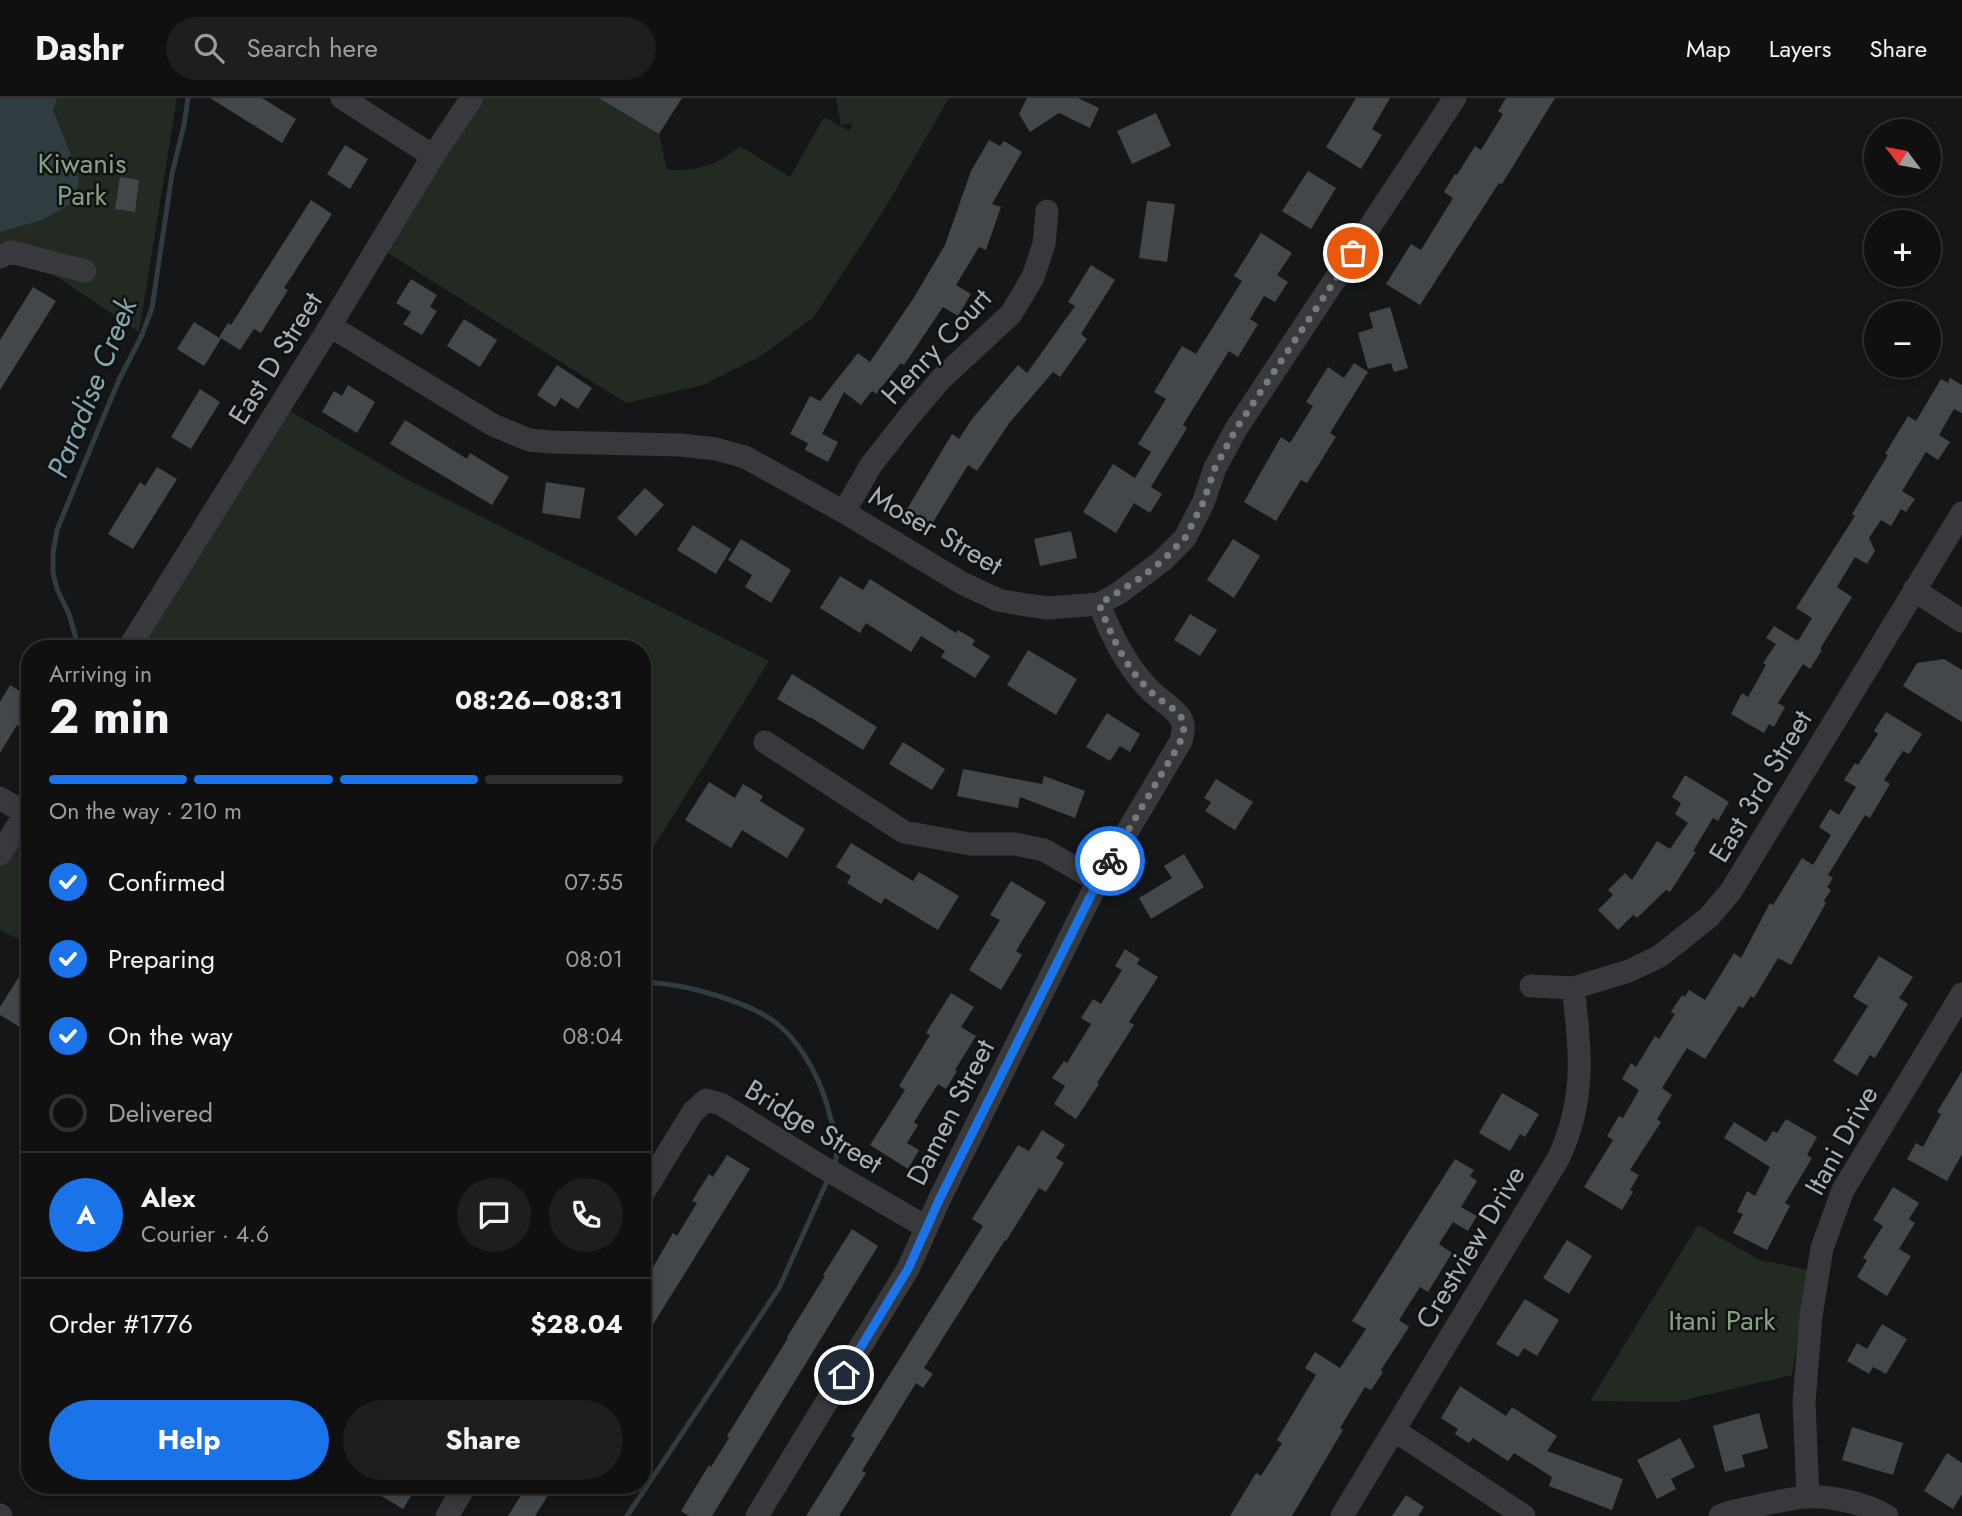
<!DOCTYPE html>
<html lang="en">
<head>
<meta charset="utf-8">
<style>
  body { margin:0; font-family:Jost,sans-serif; background:#1e1e1f; color:#f1f3f6; height:100vh; display:flex; flex-direction:column; font-size:26px; white-space:nowrap }
  * { box-sizing:border-box; margin:0 }
  p { font-size:23px; color:#9c9d9f }
  .icon { flex:none; width:38px; height:38px; fill:none; stroke:currentColor; stroke-width:2; stroke-linecap:round; stroke-linejoin:round }
  .map { position:relative; flex:1; overflow:hidden }
  .sheet { position:absolute; left:21px; top:542px; width:630px; height:854px; display:flex; flex-direction:column; background:#101011; border-radius:28px; box-shadow:0 4px 10px #0003,0 0 0 2px #303031 }
  .sheet>* { flex:none }
  .needle { width:46px; rotate:302deg }
  .buttons { position:absolute; left:1864px; top:21px; display:grid; gap:14px }
  .buttons a { display:grid; place-items:center; width:77px; height:77px; border-radius:50%; background:#101011; box-shadow:0 4px 10px #0003,0 0 0 2px #303031; font-size:35px }
  .pin { position:absolute; display:grid; place-items:center; width:60px; height:60px; color:#fff; margin:-30px; border:4px solid #fff; border-radius:50%; box-shadow:0 2px 7px #0007 }
  .courier { position:absolute; display:grid; place-items:center; width:70px; height:70px; margin:-35px; border:5px solid #1a73e8; border-radius:50%; background:#fff; color:#222; box-shadow:0 2px 9px #0007 }
  .overview em { font-style:normal; font-weight:700 }
  .overview div { display:flex; flex-direction:column-reverse }
  .overview { display:flex; align-items:center; justify-content:space-between; height:119px; padding:0 28px }
  h1 { font-size:46px; font-weight:700; line-height:52px }
  .bar { display:grid; grid-template-columns:repeat(4,1fr); gap:10px 7px; align-content:center; height:84px; padding:0 28px }
  .bar i { height:9px; border-radius:5px; background:#303031 }
  .bar .current { background:#1a73e8 }
  .bar p { grid-column:span 4 }
  .line { display:flex; align-items:center; gap:18px; padding:0 28px; border-top:2px solid #303031 }
  .line div { flex:1 }
  .round { display:grid; place-items:center; flex:none; width:74px; height:74px; border-radius:37px; background:#1e1e1f }
  ol { padding:0 28px; list-style:none }
  li { display:flex; align-items:center; gap:21px; height:77px }
  li p { margin-inline-start:auto }
  li .icon { padding:7px; border-radius:50%; background:#1a73e8; color:#fff; stroke-width:4 }
  li:last-child { color:#9c9d9f }
  li i { width:38px; height:38px; border:4px solid #303031; border-radius:50% }
  .primary-button { display:flex; gap:14px; margin-top:auto; padding:14px 28px }
  .primary-button a { flex:1; height:80px; border-radius:42px; background:#1a73e8; color:#fff; font-size:28px; font-weight:700; line-height:80px; text-align:center }
  .primary-button a+a { background:#1e1e1f; color:#f1f3f6 }
  header { display:flex; align-items:center; gap:42px; box-sizing:border-box; height:98px; padding:0 35px; background:#101011; border-bottom:2px solid #303031 }
  header strong { font-size:33px }
  nav { display:flex; gap:38px; margin-inline-start:auto; font-size:24px }
  .search { width:490px; height:63px; background:#1e1e1f; display:flex; align-items:center; gap:18px; box-sizing:border-box; padding:0 24px; border-radius:38px; color:#9c9d9f; font-size:26px }
  .map>svg:first-child { display:block }
</style>
</head>
<body>
<header>
<strong>Dashr</strong>
<div class="search"><svg class="icon" aria-label="search" viewBox="0 0 24 24"><circle cx="10" cy="10" r="6"/><path d="M15 15l6 6"/></svg>Search here</div>
<nav><a>Map</a><a>Layers</a><a>Share</a></nav>
</header>
<div class="map">
<svg width="1962" height="1418" viewBox="0 0 1962 1418">
  <rect width="100%" height="100%" fill="#151617"/>
  <path fill="#222a22" d="M0,0H177L139,234L27,159H0Z
    M472,0H600L659,36L667,72C697,73 717,68 740,48L790,79L824,19L850,33L852,25L841,27L836,0H949L884,112L813,220L761,258L703,287L626,305L378,149Z
    M280,307L406,381L769,563L642,768V551H128Z
    M30,708V847L0,832V756Z
    M1698,1127L1760,1162L1809,1172L1792,1277L1676,1304L1590,1303Z"/>
  <path fill="#2f3c40" d="M0,0H57L53,12L77,72L79,84L76,96L69,107L42,122L0,134Z"/>
  <g fill="none" stroke-linecap="round" stroke-linejoin="round">
    <path stroke="#2f3c40" stroke-width="5" d="M79,551L69,516L57,491L53,475V455L57,432L98,332L119,282L142,237L152,210L172,76L184,27L188,0
      M642,884C681,885 753,903 782,930C806,952 823,988 830,1018C835,1036 841,1052 833,1070
      M627,1418L779,1190L829,1079"/>
  </g>
  <path fill="#44474a" d="M210,0H262L296,21L282,45Z
    M599,0H682L659,36Z
    M1027,0H1078L1099,10L1090,30L1059,15L1030,34L1019,16Z
    M1356,0H1390L1372,31L1382,37L1361,71L1326,49Z
    M1506,0H1555L1502,86L1499,85L1420,207L1386,186L1411,146L1421,152L1453,100L1444,94L1455,76L1457,77L1475,48L1481,52L1503,16L1498,13Z
    M1156,15L1171,48L1132,66L1117,33Z
    M989,42L1000,48L1004,43L1022,54L992,106L1001,109L986,152L979,149L956,187L971,196L958,218L943,209L904,267L901,265L876,296L872,293L861,307L844,294L822,336L838,344L828,364L805,352L808,345L790,336L810,298L820,303L858,255L870,264L913,201L945,147L971,73Z
    M345,47L368,61L350,91L327,76Z
    M1308,73L1336,90L1311,131L1282,113Z
    M120,79L139,82L135,114L115,111Z
    M311,102L332,116L284,190L288,192L261,235L254,231L240,252L219,239L228,225L231,227Z
    M1147,103L1175,106L1167,164L1139,160Z
    M1261,135L1292,155L1277,177L1288,184L1275,204L1264,198L1250,221L1258,226L1238,259L1229,253L1183,327L1187,330L1151,389L1162,396L1150,415L1134,405L1116,435L1083,414L1113,366L1135,380L1151,354L1138,346L1166,301L1154,294L1182,248L1196,256L1242,183L1234,178Z
    M1091,167L1115,182L1081,236L1087,241L1060,279L1053,274L1010,324L977,373L968,367L932,426L907,411L952,336L959,341L972,321L1018,267L1027,275L1075,208L1068,204Z
    M411,181L437,197L430,209L437,213L422,237L403,226L411,214L396,205Z
    M33,189L56,203L0,292V242Z
    M1390,209L1408,270L1394,274L1391,265L1368,271L1358,235L1373,230L1369,215Z
    M464,221L497,242L480,269L447,248Z
    M194,224L221,241L204,268L177,251Z
    M1354,265L1368,274L1330,335L1336,339L1307,385L1301,382L1276,423L1244,404L1281,339L1290,345L1313,308L1306,304L1328,269L1344,280Z
    M557,267L592,290L578,311L561,300L555,309L537,297Z
    M1950,280L1962,287V315L1954,311L1939,337L1950,344L1938,362L1926,354L1902,393L1915,401L1906,414L1901,411L1891,428L1881,422L1869,440L1875,453L1867,466L1855,459L1837,489L1852,499L1820,551L1822,552L1810,571L1803,566L1778,605L1785,609L1774,629L1769,626L1764,635L1731,616L1742,595L1748,599L1766,567L1763,565L1776,546L1766,540L1774,528L1798,543L1812,520L1796,510L1855,418L1852,416L1888,357L1885,356L1908,318L1916,323L1941,281L1948,285Z
    M348,287L375,304L357,335L322,314L334,293L342,298Z
    M200,291L220,304L191,351L171,339Z
    M405,322L467,361L470,355L509,379L492,407L390,346Z
    M157,369L177,381L133,451L108,436L140,384L145,388Z
    M546,384L585,390L580,421L542,415Z
    M645,390L664,407L636,438L617,420Z
    M693,427L731,451L716,476L677,452Z
    M1071,433L1077,460L1040,468L1034,441Z
    M741,441L791,472L771,505L745,489L752,477L728,462Z
    M1233,441L1260,458L1234,500L1207,482Z
    M840,478L863,492L870,481L956,535L958,532L975,542L972,547L990,558L975,580L941,559L945,553L921,538L911,554L866,525L860,535L820,510Z
    M1190,516L1217,532L1200,558L1174,542Z
    M1028,552L1077,581L1056,617L1007,587Z
    M1944,561L1962,572V624L1903,588L1917,565Z
    M792,576L877,629L863,652L810,619V620L777,601Z
    M10,587L30,599V618L22,630L17,627L0,655V604Z
    M1886,614L1922,636L1909,656L1903,653L1884,682L1890,686L1870,720L1865,717L1828,777L1833,780L1827,789L1831,792L1824,803L1826,805L1791,867L1778,860L1754,900L1751,898L1743,910L1739,908L1705,961L1687,950L1662,990L1672,997L1657,1021L1661,1024L1630,1072L1639,1077L1630,1092L1633,1094L1622,1112L1584,1089L1613,1042L1607,1038L1619,1018L1623,1020L1639,992L1622,981L1631,965L1636,969L1655,938L1659,941L1675,916L1671,914L1682,897L1685,899L1689,892L1705,902L1734,855L1741,860L1770,805L1773,807L1802,760L1813,767L1831,737L1819,729L1830,711L1839,717L1856,689L1844,682L1855,665L1858,667L1878,636L1874,633Z
    M1107,615L1140,636L1130,654L1120,648L1110,663L1086,649Z
    M903,644L945,671L932,692L889,666Z
    M963,671L1042,686L1044,678L1085,693L1075,720L1020,699L1018,710L957,698Z
    M1685,677L1729,704L1718,723L1713,720L1693,753L1696,754L1670,794L1666,792L1637,820L1633,817L1618,832L1598,812L1613,797L1608,792L1625,775L1632,782L1657,743L1670,751L1688,725L1675,716L1681,705L1672,699Z
    M1216,681L1253,704L1235,732L1205,713L1211,704L1204,700Z
    M709,684L735,700L743,686L763,698L760,703L805,731L787,760L742,732L731,750L685,722Z
    M851,745L913,783L919,774L959,798L938,832L885,800L881,806L847,785L851,778L836,769Z
    M1184,756L1204,789L1151,821L1139,800L1172,780L1164,768Z
    M1011,783L1046,804L1016,853L1022,857L1001,892L969,872L1000,822L990,817Z
    M1125,851L1140,861L1137,866L1158,879L1129,924L1134,927L1097,985L1099,986L1076,1021L1054,1006L1065,988L1052,980L1064,963L1067,965L1091,926L1081,920L1093,901L1101,906L1122,872L1115,868Z
    M1879,858L1913,879L1899,900L1908,906L1875,960L1870,957L1857,978L1833,963L1868,908L1853,899Z
    M20,877L30,883V935L0,917V909Z
    M951,895L974,909L961,929L976,938L955,972L957,973L946,991L938,986L914,1024L918,1027L907,1045L919,1052L908,1071L870,1047L905,992L899,988L930,937L926,935Z
    M1962,973V1056L1947,1083L1907,1061L1916,1045L1923,1049L1941,1016L1937,1014Z
    M1502,995L1539,1016L1525,1039L1520,1036L1510,1053L1479,1035Z
    M1786,1021L1817,1039L1807,1057L1812,1060L1785,1105L1790,1108L1767,1152L1733,1135L1743,1116L1737,1114L1747,1093L1755,1098L1770,1069L1724,1040L1734,1024L1766,1044L1773,1033L1777,1035Z
    M1042,1032L1065,1047L1056,1060L1064,1065L1046,1094L1039,1090L1006,1143L1005,1142L924,1270L933,1276L923,1290L916,1285L862,1373L866,1375L839,1418H806L855,1340L851,1338L983,1128L972,1121L1018,1047L1029,1053Z
    M727,1057L750,1071L642,1244V1188L673,1135L677,1138L697,1105L692,1103L709,1076L713,1079Z
    M1455,1061L1474,1072L1470,1078L1477,1083L1461,1109L1477,1118L1468,1133L1453,1124L1439,1146L1452,1155L1428,1194L1420,1189L1399,1222L1409,1229L1381,1272L1383,1274L1371,1292L1365,1289L1340,1330L1343,1332L1292,1418H1230L1256,1375L1261,1378L1282,1345L1277,1342L1316,1277L1305,1270L1315,1254L1340,1270L1366,1231L1352,1223Z
    M1893,1089L1919,1105L1909,1121L1915,1125L1899,1151L1911,1158L1887,1198L1857,1179L1867,1162L1863,1160L1883,1128L1873,1122Z
    M852,1131L878,1148L712,1418H689L681,1413L709,1367L711,1369L729,1340L727,1338L788,1240L787,1239L825,1178L823,1177Z
    M1567,1142L1592,1158L1569,1196L1543,1180Z
    M1525,1201L1559,1222L1537,1258L1524,1250L1518,1259L1496,1246Z
    M1882,1226L1907,1241L1886,1276L1873,1269L1869,1276L1847,1263L1857,1245L1867,1251Z
    M1460,1288L1506,1318L1512,1309L1557,1338L1547,1353L1623,1381L1612,1412L1549,1388L1552,1379L1514,1355L1508,1363L1473,1340L1469,1345L1455,1336L1458,1331L1441,1320Z
    M1759,1315L1768,1350L1742,1357L1745,1369L1725,1374L1713,1328Z
    M1852,1329L1903,1345L1893,1377L1842,1362Z
    M1680,1340L1695,1369L1671,1381L1676,1391L1657,1401L1637,1362Z
    M1947,1355L1962,1365V1396L1953,1411L1924,1393Z
    M365,1388H417L403,1411Z
    M506,1388H554L535,1418H508L521,1397Z
    M1406,1397L1424,1409L1418,1418H1392Z"/>
  <g fill="none" stroke-linecap="round" stroke-linejoin="round">
    <path stroke="#37393c" stroke-width="23" d="M342,0L433,58
      M0,159L11,154L85,173
      M330,228L493,327L529,342L551,344L680,347L716,351L745,359L844,414L962,485L998,502L1026,507L1048,510L1099,506L1119,495L1162,463L1185,440L1203,405L1215,370L1236,331L1455,0
      M844,414L871,367L911,316L942,280L1011,216L1033,179L1044,146L1047,113
      M1914,492L1962,523
      M128,551L330,228L433,58L472,0
      M765,644L904,734L970,746H1015L1044,752L1098,783
      M0,700L25,715
      M0,756L30,708
      M1531,888L1573,890L1629,873L1660,858L1709,819L1731,793L1962,415
      M642,1097L693,1014L706,1002L721,1006L819,1067L926,1129
      M1394,1332L1524,1418
      M1808,1399L1804,1304L1811,1218L1822,1150L1843,1092L1962,896
      M0,1417L1,1418
      M447,1418L465,1388
      M757,1418L908,1171L940,1100L1098,783L1181,643C1183,635 1185,628 1181,621C1175,610 1158,601 1149,591C1125,566 1112,538 1099,506
      M1342,1418L1558,1061C1586,1003 1581,951 1573,890
      M1720,1418L1730,1414C1755,1409 1782,1401 1807,1399C1829,1397 1868,1406 1887,1418"/>
  </g>
  <g fill="none" stroke-linecap="round" stroke-linejoin="round">
    <path stroke="#757a7f" stroke-width="7" stroke-dasharray="0 12.6" d="M1110,763L1174,655C1180,645 1188,631 1181,619C1174,609 1160,603 1151,594C1125,569 1112,539 1099,506L1139,481L1162,463L1185,440L1203,405L1215,370L1236,331L1353,155"/>
    <path stroke="#1a73e8" stroke-width="9" d="M844,1277L908,1171L940,1100L1098,783L1110,763"/>
  </g>
  <g text-anchor="middle" stroke-width="5" stroke-linejoin="round" paint-order="stroke">
    <g font-size="28" fill="#86a180" stroke="#101112">
      <text x="82" y="75">Kiwanis<tspan x="82" dy="32">Park</tspan></text>
      <text x="1722" y="1232">Itani Park</text>
    </g>
    <g font-size="28" fill="#a8b0b7" stroke="#101112">
      <text transform="translate(936 248) rotate(-47)" y="10">Henry Court</text>
      <text transform="translate(275 260) rotate(-58)" y="10">East D Street</text>
      <text transform="translate(936 432) rotate(30)" y="10">Moser Street</text>
      <text transform="translate(1760 688) rotate(-59)" y="10">East 3rd Street</text>
      <text transform="translate(950 1014) rotate(-63)" y="10">Damen Street</text>
      <text transform="translate(814 1028) rotate(31)" y="10">Bridge Street</text>
      <text transform="translate(1841 1042) rotate(-61)" y="10">Itani Drive</text>
      <text transform="translate(1470 1149) rotate(-59)" y="10">Crestview Drive</text>
    </g>
    <g font-size="30" font-style="italic" fill="#80a6b0" stroke="#101112">
      <text transform="translate(92 290) rotate(-68)" y="10">Paradise Creek</text>
    </g>
  </g>
</svg>
<div class="buttons">
<a><svg class="needle" viewBox="-14 -14 28 28"><path d="M0-13l5 13h-10z" fill="#e53935"/><path d="M0 13l5-13h-10z" fill="#9c9d9f"/></svg></a>
<a>+</a>
<a>−</a>
</div>
<div class="pin" style="left:1353px;top:155px;background:#ea580c"><svg class="icon" aria-label="bag" viewBox="0 0 24 24"><path d="M5 8h14l-1 12H6zM9 8a3 3 0 0 1 6 0"/></svg></div>
<div class="pin" style="left:844px;top:1277px;background:#1f2937"><svg class="icon" aria-label="home" viewBox="0 0 24 24"><path d="M3 11l9-7 9 7M6 9v11h12V9"/></svg></div>
<div class="courier" style="left:1110px;top:763px"><svg class="icon" aria-label="bike" viewBox="0 0 24 24"><circle cx="6" cy="16" r="4"/><circle cx="18" cy="16" r="4"/><path d="M6 16l4-8h5l3 8M10 8l3 8H6M13 5h3"/></svg></div>
<section class="sheet">
<div class="overview"><div><h1>2 min</h1><p>Arriving in</p></div><em>08:26–08:31</em></div>
<div class="bar"><i class="current"></i><i class="current"></i><i class="current"></i><i></i><p>On the way · 210 m</p></div>
<ol>
<li><svg class="icon" aria-label="check" viewBox="0 0 24 24"><path d="M5 12l5 5 9-10"/></svg>Confirmed<p>07:55</p></li>
<li><svg class="icon" aria-label="check" viewBox="0 0 24 24"><path d="M5 12l5 5 9-10"/></svg>Preparing<p>08:01</p></li>
<li><svg class="icon" aria-label="check" viewBox="0 0 24 24"><path d="M5 12l5 5 9-10"/></svg>On the way<p>08:04</p></li>
<li><i></i>Delivered</li>
</ol>
<div class="line" style="height:126px"><b class="round" style="background:#1a73e8;color:#fff">A</b><div><b>Alex</b><p>Courier · 4.6</p></div><a class="round"><svg class="icon" aria-label="chat" viewBox="0 0 24 24"><path d="M4 5h16v11H9l-5 4z"/></svg></a><a class="round"><svg class="icon" aria-label="phone" viewBox="0 0 24 24"><path d="M5 4h4l2 5-3 2q2 4 5 5l2-3 5 2v4C11 20 4 13 5 4z"/></svg></a></div>
<div class="line" style="height:91px"><div>Order #1776</div><b>$28.04</b></div>
<div class="primary-button"><a>Help</a><a>Share</a></div>
</section>
</div>
</body>
</html>
